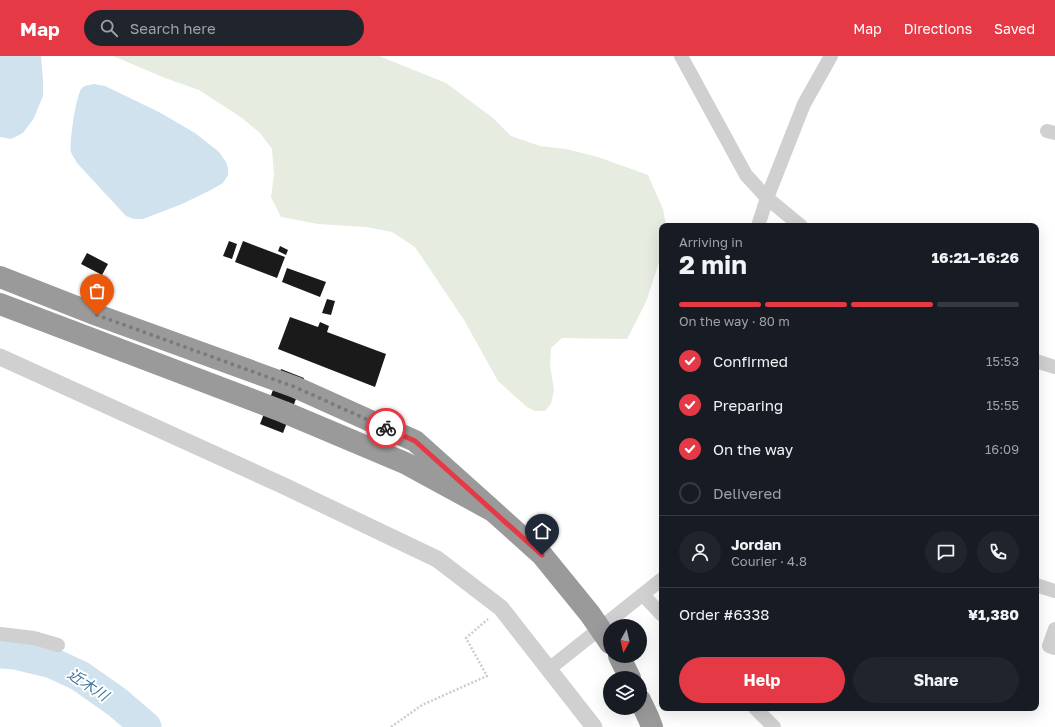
<!DOCTYPE html>
<html lang="en">
<head>
<meta charset="utf-8">
<style>
  body { margin:0; font-family:"Golos Text","Noto Sans JP",sans-serif; background:#20242c; color:#f1f3f6; height:100vh; display:flex; flex-direction:column; font-size:15px; white-space:nowrap }
  * { box-sizing:border-box; margin:0 }
  p { font-size:13px; color:#9ea1a6 }
  .icon { flex:none; width:22px; height:22px; fill:none; stroke:currentColor; stroke-width:2; stroke-linecap:round; stroke-linejoin:round }
  .map { position:relative; flex:1; overflow:hidden }
  .drawer { position:absolute; left:659px; top:167px; width:380px; height:488px; display:flex; flex-direction:column; background:#171b24; border-radius:8px; box-shadow:0 4px 16px #0002 }
  .drawer>* { flex:none }
  .needle { width:26px; rotate:188deg }
  .controls { position:absolute; left:603px; top:563px; display:grid; gap:8px }
  .controls a { display:grid; place-items:center; width:44px; height:44px; border-radius:50%; background:#171b24; box-shadow:0 4px 16px #0002; font-size:20px }
  .pin { position:absolute; display:grid; place-items:center; width:34px; height:34px; color:#fff; margin:-41px -17px; border-radius:50% 50% 50% 0; rotate:-45deg; box-shadow:0 0 4px #0007 }
  .pin .icon { rotate:45deg }
  .courier { position:absolute; display:grid; place-items:center; width:40px; height:40px; margin:-20px; border:3px solid #e63946; border-radius:50%; background:#fff; color:#222; box-shadow:0 1px 5px #0007 }
  .overview em { font-style:normal; font-weight:700 }
  .overview div { display:flex; flex-direction:column-reverse }
  .overview { display:flex; align-items:center; justify-content:space-between; height:68px; padding:0 20px }
  h1 { font-size:26px; font-weight:700; line-height:30px }
  .bar { display:grid; grid-template-columns:repeat(4,1fr); gap:6px 4px; align-content:center; height:48px; padding:0 20px }
  .bar i { height:5px; border-radius:3px; background:#363941 }
  .bar .current { background:#e63946 }
  .bar p { grid-column:span 4 }
  .line { display:flex; align-items:center; gap:10px; padding:0 20px; border-top:1px solid #363941 }
  .line div { flex:1 }
  .round { display:grid; place-items:center; flex:none; width:42px; height:42px; border-radius:21px; background:#20242c }
  ol { padding:0 20px; list-style:none }
  li { display:flex; align-items:center; gap:12px; height:44px }
  li p { margin-inline-start:auto }
  li .icon { padding:4px; border-radius:50%; background:#e63946; color:#fff; stroke-width:4 }
  li:last-child { color:#9ea1a6 }
  li i { width:22px; height:22px; border:2px solid #363941; border-radius:50% }
  .button { display:flex; gap:8px; margin-top:auto; padding:8px 20px }
  .button a { flex:1; height:46px; border-radius:24px; background:#e63946; color:#fff; font-size:16px; font-weight:700; line-height:46px; text-align:center }
  .button a+a { background:#20242c; color:#f1f3f6 }
  header { display:flex; align-items:center; gap:24px; box-sizing:border-box; height:56px; padding:0 20px; background:#e63946; color:#fff }
  header strong { font-size:19px }
  nav { display:flex; gap:22px; margin-inline-start:auto; font-size:14px }
  .search { width:280px; height:36px; background:#20242c; display:flex; align-items:center; gap:10px; box-sizing:border-box; padding:0 14px; border-radius:22px; color:#9ea1a6; font-size:15px }
  .map>svg:first-child { display:block }
</style>
</head>
<body>
<header>
<strong>Map</strong>
<div class="search"><svg class="icon" aria-label="search" viewBox="0 0 24 24"><circle cx="10" cy="10" r="6"/><path d="M15 15l6 6"/></svg>Search here</div>
<nav><a>Map</a><a>Directions</a><a>Saved</a></nav>
</header>
<div class="map">
<svg width="1055" height="671" viewBox="0 0 1055 671">
  <rect width="100%" height="100%" fill="#fff"/>
  <path fill="#e6ecdf" d="M113,0H379L446,27L493,62L511,80L540,90L566,93L598,101L648,119L663,153L666,170H662V197L646,246L627,283L562,282L551,292L550,309L554,334L551,348L545,355H535L527,351L498,325L464,264L415,191L392,176L366,171L318,168L281,161L271,141L274,119L272,93L260,77L242,62L199,34L165,22Z"/>
  <path fill="#cfe2ee" d="M0,0H41L43,23V40L34,62L23,77L11,83L0,81Z
    M94,28L105,30L159,56L195,77L219,96L226,106L228,112V119L223,127L209,135L182,148L143,163H134L126,160L77,107C75,103 72,99 71,96C69,87 76,38 82,32C85,29 90,29 94,28Z"/>
  <g fill="none" stroke-linecap="round" stroke-linejoin="round">
    <path stroke="#cfe2ee" stroke-width="31" d="M0,597L15,598L52,607L80,620L117,646L146,671"/>
  </g>
  <path fill="#1a1a1a" d="M229,185L237,188L232,203L223,200Z
    M243,185L285,201L277,222L235,206Z
    M280,190L288,194L286,199L278,195Z
    M87,197L108,208L102,219L81,208Z
    M287,212L326,226L320,241L282,226Z
    M327,243L335,245L331,259L322,257Z
    M290,261L318,271L320,266L329,270L327,276L386,298L375,331L278,293Z
    M281,313L304,322L283,377L260,368Z"/>
  <g fill="none" stroke-linecap="round" stroke-linejoin="round">
    <path stroke="#cdcdcd" stroke-width="2.5" stroke-dasharray="2 2" stroke-linecap="butt" d="M391,671L422,649L487,620L466,582L488,563"/>
    <path stroke="#d0d0d0" stroke-width="14" d="M681,0L746,119L767,142L801,170
      M1047,75L1055,77
      M758,170L767,142L804,48L831,0
      M1036,305L1055,311
      M1036,529L1055,535
      M643,539L662,559
      M1055,573L1049,590L1055,592
      M0,578L34,582L58,589
      M549,613L662,523
      M755,652L774,671"/>
    <path stroke="#d0d0d0" stroke-width="17" d="M0,301L282,429L437,503L501,552L594,671"/>
    <path stroke="#9a9a9a" stroke-width="22" d="M0,221L97,259L295,331L415,385L493,455L405,407L284,356L0,248
      M493,455L542,499L590,558L610,587
      M619,600L630,622
      M640,644L649,663L652,671"/>
  </g>
  <g fill="none" stroke-linecap="round" stroke-linejoin="round">
    <path stroke="#7a7a7a" stroke-width="4" stroke-dasharray="0 7.2" d="M97,259L295,331L386,372"/>
    <path stroke="#e63946" stroke-width="5" d="M386,372L415,385L542,499"/>
  </g>
  <g text-anchor="middle" stroke-width="4" stroke-linejoin="round" paint-order="stroke">
    <g font-size="15" font-style="italic" fill="#3f7597" stroke="#fff">
      <text transform="translate(88 629) rotate(34)" y="5">近木川</text>
    </g>
  </g>
</svg>
<div class="controls">
<a><svg class="needle" viewBox="-14 -14 28 28"><path d="M0-13l5 13h-10z" fill="#e53935"/><path d="M0 13l5-13h-10z" fill="#9ea1a6"/></svg></a>
<a><svg class="icon" aria-label="layers" viewBox="0 0 24 24"><path d="M12 4l9 5-9 5-9-5zM3 14l9 5 9-5"/></svg></a>
</div>
<div class="pin" style="left:97px;top:259px;background:#ea580c"><svg class="icon" aria-label="bag" viewBox="0 0 24 24"><path d="M5 8h14l-1 12H6zM9 8a3 3 0 0 1 6 0"/></svg></div>
<div class="pin" style="left:542px;top:499px;background:#1f2937"><svg class="icon" aria-label="home" viewBox="0 0 24 24"><path d="M3 11l9-7 9 7M6 9v11h12V9"/></svg></div>
<div class="courier" style="left:386px;top:372px"><svg class="icon" aria-label="bike" viewBox="0 0 24 24"><circle cx="6" cy="16" r="4"/><circle cx="18" cy="16" r="4"/><path d="M6 16l4-8h5l3 8M10 8l3 8H6M13 5h3"/></svg></div>
<section class="drawer">
<div class="overview"><div><h1>2 min</h1><p>Arriving in</p></div><em>16:21–16:26</em></div>
<div class="bar"><i class="current"></i><i class="current"></i><i class="current"></i><i></i><p>On the way · 80 m</p></div>
<ol>
<li><svg class="icon" aria-label="check" viewBox="0 0 24 24"><path d="M5 12l5 5 9-10"/></svg>Confirmed<p>15:53</p></li>
<li><svg class="icon" aria-label="check" viewBox="0 0 24 24"><path d="M5 12l5 5 9-10"/></svg>Preparing<p>15:55</p></li>
<li><svg class="icon" aria-label="check" viewBox="0 0 24 24"><path d="M5 12l5 5 9-10"/></svg>On the way<p>16:09</p></li>
<li><i></i>Delivered</li>
</ol>
<div class="line" style="height:72px"><a class="round"><svg class="icon" aria-label="person" viewBox="0 0 24 24"><circle cx="12" cy="8" r="4"/><path d="M4 21q1-7 8-7t8 7"/></svg></a><div><b>Jordan</b><p>Courier · 4.8</p></div><a class="round"><svg class="icon" aria-label="chat" viewBox="0 0 24 24"><path d="M4 5h16v11H9l-5 4z"/></svg></a><a class="round"><svg class="icon" aria-label="phone" viewBox="0 0 24 24"><path d="M5 4h4l2 5-3 2q2 4 5 5l2-3 5 2v4C11 20 4 13 5 4z"/></svg></a></div>
<div class="line" style="height:52px"><div>Order #6338</div><b>¥1,380</b></div>
<div class="button"><a>Help</a><a>Share</a></div>
</section>
</div>
</body>
</html>
